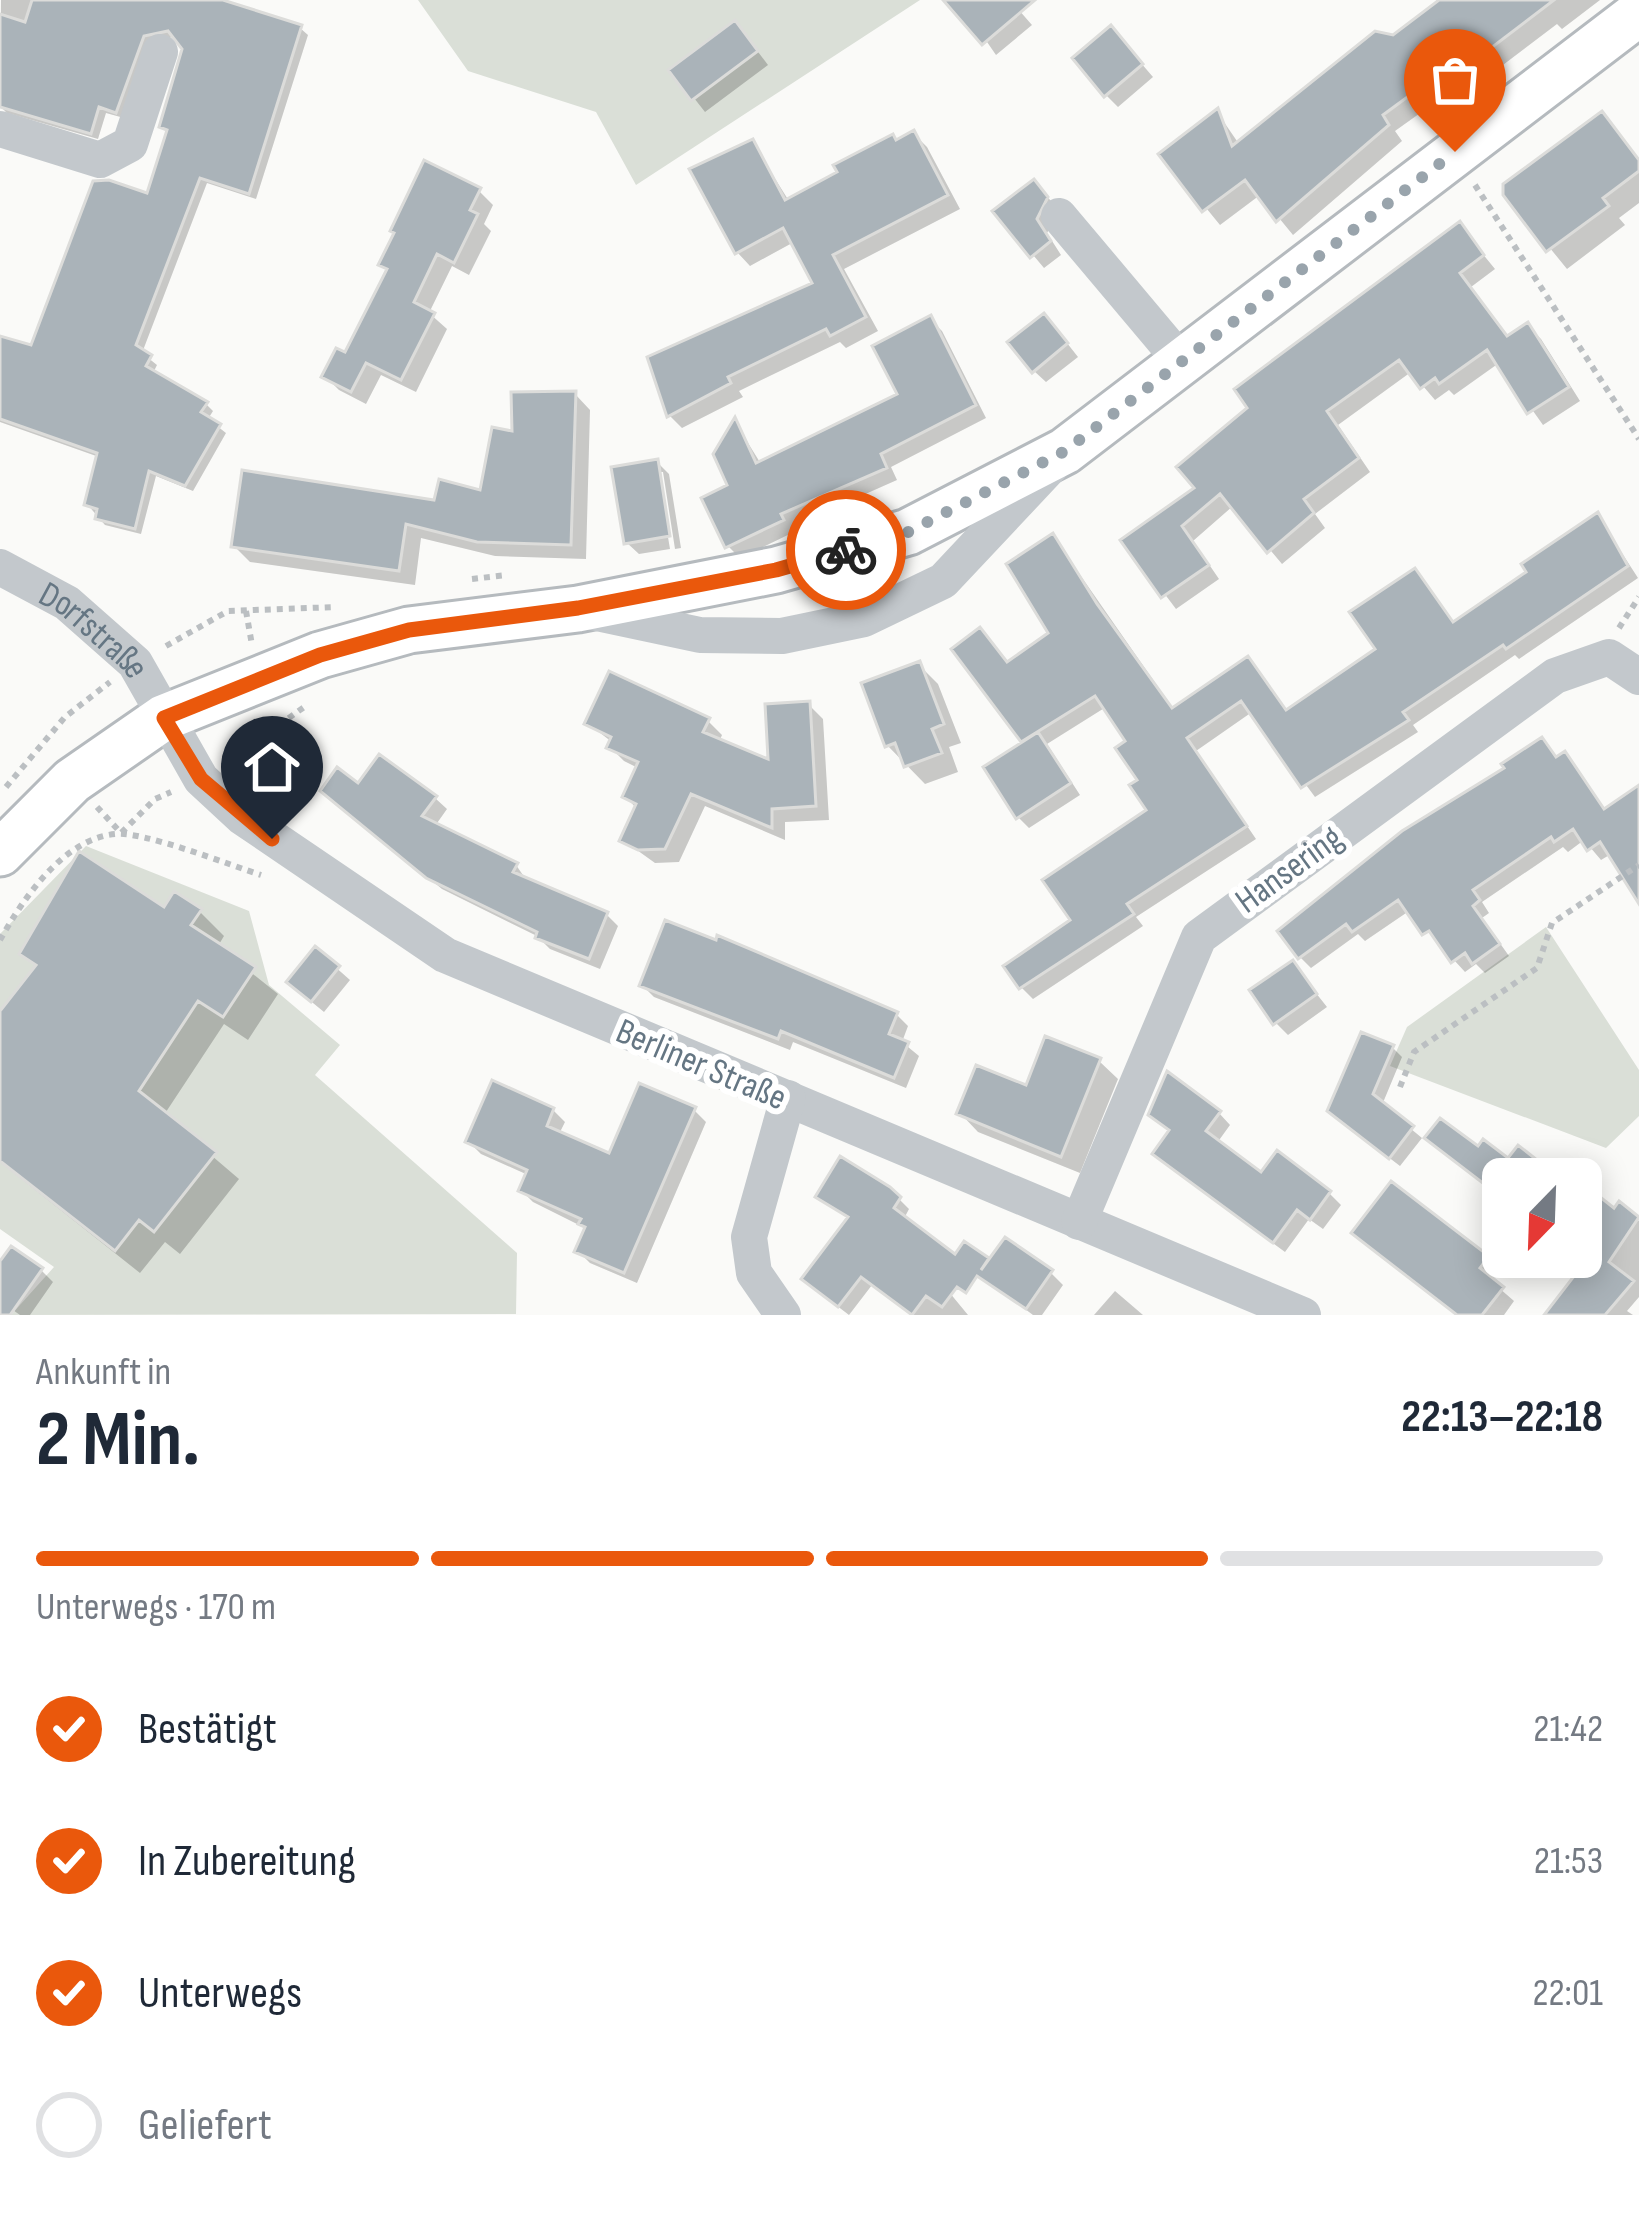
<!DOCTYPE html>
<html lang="de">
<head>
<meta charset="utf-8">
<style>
  body { margin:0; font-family:"Sofia Sans Condensed",sans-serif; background:#f2f2f3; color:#1f2937; height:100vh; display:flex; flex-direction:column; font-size:45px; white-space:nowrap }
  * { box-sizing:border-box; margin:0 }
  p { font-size:39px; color:#747a83 }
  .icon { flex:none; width:66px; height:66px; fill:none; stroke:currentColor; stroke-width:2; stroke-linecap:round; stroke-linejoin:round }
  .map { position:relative; height:1315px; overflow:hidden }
  .sheet { display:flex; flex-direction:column; background:#fff; flex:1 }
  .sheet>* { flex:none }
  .needle { width:78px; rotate:203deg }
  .buttons { position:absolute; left:1482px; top:1158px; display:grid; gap:24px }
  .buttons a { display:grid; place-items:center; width:120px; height:120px; border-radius:18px; background:#fff; box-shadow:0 6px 30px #0003; font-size:60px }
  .pin { position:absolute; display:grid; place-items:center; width:102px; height:102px; color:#fff; margin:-123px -51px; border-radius:50% 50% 50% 0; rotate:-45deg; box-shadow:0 0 12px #0007 }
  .pin .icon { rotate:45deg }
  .courier { position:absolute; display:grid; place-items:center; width:120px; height:120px; margin:-60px; border:9px solid #ea580c; border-radius:50%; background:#fff; color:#222; box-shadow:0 3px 15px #0007 }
  .overview em { font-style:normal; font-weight:700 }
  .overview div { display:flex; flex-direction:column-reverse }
  .overview { display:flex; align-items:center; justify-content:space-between; height:204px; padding:0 36px }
  h1 { font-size:78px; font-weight:700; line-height:90px }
  .bar { display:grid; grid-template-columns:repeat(4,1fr); gap:18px 12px; align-content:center; height:144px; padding:0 36px }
  .bar i { height:15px; border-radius:9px; background:#e0e1e3 }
  .bar .on { background:#ea580c }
  .bar p { grid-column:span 4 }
  ol { padding:0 36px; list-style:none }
  li { display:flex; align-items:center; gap:36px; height:132px }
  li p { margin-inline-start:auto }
  li .icon { padding:12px; border-radius:50%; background:#ea580c; color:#fff; stroke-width:4 }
  li:last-child { color:#747a83 }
  li i { width:66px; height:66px; border:6px solid #e0e1e3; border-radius:50% }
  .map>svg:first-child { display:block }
</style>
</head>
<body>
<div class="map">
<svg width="1639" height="1315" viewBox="0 0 1639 1315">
  <rect width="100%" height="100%" fill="#fafaf8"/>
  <path fill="#dadfd7" d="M418,0H920L636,185L596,112L468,71Z
    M86,846L249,911L269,985L340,1045L315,1075L517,1253L516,1314L11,1315L54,1267L0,1229V934Z
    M1546,927L1639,1070V1116L1606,1148L1390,1066L1407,1027Z"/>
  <path fill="#0003" d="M1,0H210L300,28L308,35L256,199L207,183L142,353L157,365L153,373L206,404L213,411L208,419L226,433L193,491L156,476L141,534L105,525L87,504L99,457L0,422V339L33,348L149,197L169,133L162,127L185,45L176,36L151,43L124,118L106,113L98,139L7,113L0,106Z
    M958,0H1010L1032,25L996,55Z
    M1436,0H1600L1562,29L1557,24L1445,109L1437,101L1395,131L1402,141L1293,235L1260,195L1220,225L1162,154L1217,112L1239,144L1394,38L1439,3Z
    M746,36L768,65L705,112L672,70Z
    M1122,41L1153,77L1118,107L1106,95Z
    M1601,115L1639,159V203L1619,218L1625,225L1567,269L1506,194Z
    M914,134L927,147L960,209L844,269L878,331L846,348L840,342L739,391L743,397L682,428L669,415L816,284L794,242L750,266L737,252L752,142L789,201Z
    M479,191L493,205L484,224L491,231L469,275L452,266L429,313L447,329L416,392L381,375L366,404L339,390L325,376L346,356L389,271L382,264Z
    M1046,195L1059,211L1047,233L1061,255L1044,268L997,212Z
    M1459,225L1495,269L1471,287L1509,338L1528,326L1541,339L1580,401L1543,425L1499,363L1454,395L1449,390L1435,400L1411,372L1338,425L1370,472L1315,514L1325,528L1282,564L1233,506L1193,541L1219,579L1176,609L1124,540L1198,488Z
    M930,319L942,331L986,418L891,467L897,480L791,527L794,532L740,558L728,546L735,422L761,464L901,396Z
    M1056,329L1078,357L1046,382L1034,371Z
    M575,394L590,410L586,559L495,556L421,538L415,585L250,562L234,546L483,493L515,435Z
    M657,462L669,474L681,548L675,549L663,472H657L670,549L639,554L626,542Z
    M1598,516L1638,578L1519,659L1515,655L1413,725L1418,732L1315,797L1252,712L1196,751L1256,839L1136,917L1143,926L1033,999L1021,987L1007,967L1074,921L1150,811L1129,741L1106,707L1047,744L1080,795L1029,828L1018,817L1023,745L955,650L1009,665L1052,633L1053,536L1174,710L1248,659L1288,712L1379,650L1415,572L1455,625L1530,573Z
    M919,665L938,684L961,743L949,747L958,772L925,784L887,745Z
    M809,705L823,719L829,820L785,822V840L705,806L679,862L655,863L623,840L637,809L625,796L638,768L624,761L610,747L612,742L587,723L708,721L722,735L719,742L772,764Z
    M1542,741L1558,759L1564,755L1576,766L1606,811L1639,789V860L1611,854L1601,860L1584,840L1568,852L1563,847L1482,902L1489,913L1482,918L1509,956L1485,973L1476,964L1465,972L1409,911L1365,941L1358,934L1311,968L1300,957Z
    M359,787L435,798L447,809L435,826L516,865L527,881L606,914L618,926L600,969L550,949L537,936L442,889L336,802Z
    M164,911L200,912L224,936L218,946L278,994L248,1040L224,1024L164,1115L239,1179L180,1254L165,1242L140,1273L0,1162V1016L38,968L23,953Z
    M316,950L350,980L324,1012L302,994Z
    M1293,964L1327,1007L1288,1035L1276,1023Z
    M642,985L896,1014L908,1026L902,1042L919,1056L906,1088L793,1042L790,1050L654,997Z
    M1392,1047L1402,1057L1382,1105L1422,1138L1400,1166L1341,1121Z
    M1099,1061L1118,1079L1080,1173L978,1132L960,1113Z
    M553,1110L565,1122L559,1134L611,1157L694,1110L706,1122L637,1283L590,1263L578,1251L587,1229L533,1202L521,1190L528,1175L481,1154L469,1142Z
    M1219,1113L1230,1125L1217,1143L1261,1176L1329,1193L1341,1205L1323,1229L1309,1219L1285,1252L1167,1165L1171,1132L1152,1115Z
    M1439,1148L1478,1150L1572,1179H1503L1500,1195Z
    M1581,1186L1614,1212L1620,1206L1639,1221V1297L1627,1311L1633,1315H1555L1551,1311L1606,1240L1581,1223Z
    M819,1197L899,1199L909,1209L898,1230L968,1315H911L872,1285L849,1315L815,1289L850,1220Z
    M1367,1245L1487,1259L1499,1271L1491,1281L1514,1301L1504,1315H1458Z
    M0,1266L41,1270L53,1282L30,1315H20L0,1301Z
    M1051,1273L1063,1285L1042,1315H1033L981,1276Z
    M1115,1291L1143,1315H1094Z"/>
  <path fill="#aab3b9" stroke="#dcdcda" stroke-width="3" d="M32,0H223L302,25L249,194L200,178L136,345L152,355L146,366L208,402L201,412L221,424L185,486L149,471L135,529L95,519L97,509L84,505L97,453L0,419V336L31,345L93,181L109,180L147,193L167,130L159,127L182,49L168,31L144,36L116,113L99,107L91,134L0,107V14L25,22Z
    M943,0H1035L982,45Z
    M1439,0H1554L1428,96L1421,87L1383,115L1389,125L1276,222L1245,180L1202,212L1158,154L1218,108L1232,146L1375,31L1393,35Z
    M735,20L758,51L691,101L668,70Z
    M1111,25L1143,64L1104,97L1072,58Z
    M1602,111L1639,160V171L1603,198L1609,206L1546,252L1503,195V184Z
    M914,130L948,195L833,255L866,317L830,336L826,329L728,377L731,383L667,417L647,357L812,283L783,228L735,254L689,169L753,139L785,200L837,172L833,165L893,134L896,140Z
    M424,160L481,188L470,210L478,214L454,263L437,254L414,302L435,313L401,380L366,363L351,392L321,377L336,348L345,352L387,269L378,265L394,233L390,231Z
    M1034,179L1048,197L1037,219L1051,241L1030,258L992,211Z
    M1460,221L1484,255L1460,273L1507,336L1528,322L1569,387L1527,414L1487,350L1439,384L1435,378L1420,389L1399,360L1327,411L1359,458L1304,499L1314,513L1267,553L1220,494L1182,526L1209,565L1161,598L1120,540L1194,488L1176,467L1247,408L1234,389Z
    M1044,313L1068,343L1032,373L1007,342Z
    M931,315L976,405L881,454L887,468L781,514L784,520L725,548L701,498L727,485L713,454L735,417L756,463L897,394L872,346Z
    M576,391L571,545L477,542L406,524L399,571L231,547L242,470L434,500L439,479L480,490L492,427L512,431L511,392Z
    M658,459L670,536L624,544L611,467Z
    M1598,512L1628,566L1506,649L1503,645L1403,712L1409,720L1301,788L1241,701L1187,738L1247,826L1127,904L1134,914L1019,989L1003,966L1070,920L1042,880L1146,810L1129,785L1137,780L1115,748L1125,741L1095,696L1021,742L951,649L980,627L1007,662L1048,633L1006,564L1053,533L1097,604L1172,708L1248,656L1286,710L1375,649L1349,612L1415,568L1453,622L1526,572L1521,564Z
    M920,661L944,724L932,729L942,753L904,767L895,743L885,747L861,683Z
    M609,671L710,718L703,732L768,759L765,704L810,701L816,806L772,809V828L691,794L665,849L638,850L619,841L636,804L622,797L638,762L606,748L611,737L584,724Z
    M1038,732L1071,783L1016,819L983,767Z
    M1542,737L1556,757L1565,751L1604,809L1639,785V904L1600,842L1587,851L1573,829L1554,842L1551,837L1473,890L1480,900L1473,906L1500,944L1472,964L1465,953L1451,963L1429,931L1422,935L1398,900L1352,932L1346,924L1298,959L1277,931L1402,831L1504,768L1501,764Z
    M379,754L437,796L422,816L518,863L513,872L608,912L589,959L535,938L537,932L426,878L320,791L337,767L358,783Z
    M79,851L164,907L174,891L202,909L191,925L256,967L223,1017L198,1001L139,1091L217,1152L154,1232L139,1220L115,1251L0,1161V1011L36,965L19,954Z
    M665,920L716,940L717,935L898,1012L889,1034L909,1042L894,1078L781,1031L778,1039L639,986Z
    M315,946L340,966L311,1002L286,982Z
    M1293,960L1317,994L1273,1025L1249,990Z
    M1361,1032L1394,1045L1373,1094L1414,1126L1389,1159L1327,1111Z
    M1045,1036L1101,1058L1061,1157L956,1114L976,1065L1026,1085Z
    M1167,1071L1221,1111L1206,1131L1261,1172L1277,1150L1331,1191L1310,1220L1297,1210L1273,1243L1152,1154L1169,1130L1148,1115Z
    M492,1080L554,1108L547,1126L609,1153L639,1083L696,1107L624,1273L574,1252L585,1227L578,1224L581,1219L518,1191L527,1170L465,1142Z
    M1440,1118L1478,1146L1483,1139L1508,1158L1518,1145L1561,1179H1495L1488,1187L1424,1138Z
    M840,1156L890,1187L901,1197L894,1208L955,1254L964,1241L989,1258L981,1270L1005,1237L1053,1270L1026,1309L977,1276L966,1293L957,1287L942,1307L926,1296L912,1315L861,1277L838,1307L801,1279L848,1217L815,1197Z
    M1391,1181L1489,1256L1480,1268L1504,1287L1482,1315H1457L1351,1233Z
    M1581,1182L1614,1208L1619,1201L1639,1217L1609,1262L1634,1281L1605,1315H1544L1581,1267Z
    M11,1246L43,1268L10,1315H0V1261Z"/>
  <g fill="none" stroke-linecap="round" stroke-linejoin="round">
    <defs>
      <path id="major" d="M0,853L72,781L163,718L320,655L409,630L578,609L776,570L908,532L1065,451L1639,13"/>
    </defs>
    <use href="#major" stroke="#b5babe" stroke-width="51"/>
    <path stroke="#bbbfc2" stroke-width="6" stroke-dasharray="6 6" stroke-linecap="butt" d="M1475,185L1639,439
      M472,579L507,575
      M246,611L252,645
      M1619,628L1639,597
      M166,646L228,611L336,607
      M230,760L307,705
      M6,787L65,717L110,682
      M97,807L121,833L155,799L171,792
      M0,940C23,899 63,839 115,834C143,831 230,865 261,875
      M1400,1087L1414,1052L1537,968L1552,923L1639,865"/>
    <g stroke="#c3c8cc" stroke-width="36">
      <path d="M0,129L100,160L130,144L160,52"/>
      <path d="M1059,216L1181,361"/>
      <path id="s1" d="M0,567L67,603L135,663L201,779L242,817L445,955L1303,1315"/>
      <path d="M587,611L700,635L782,636L864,619L943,581L1051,466"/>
      <path d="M1079,1222L1199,937L1555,676L1609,657L1639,677"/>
      <path d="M783,1315L754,1273L749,1237L788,1098"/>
    </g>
    <use href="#major" stroke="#fff" stroke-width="45"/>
  </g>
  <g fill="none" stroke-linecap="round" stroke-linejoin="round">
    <path stroke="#99a4ac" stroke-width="12" stroke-dasharray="0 21.6" d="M846,550L908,532L1065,451L1455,152"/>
    <path stroke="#ea580c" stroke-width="15" d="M272,839L201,779L164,718L320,655L409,630L578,608L776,570L846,550"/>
  </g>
  <g text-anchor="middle" stroke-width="12" stroke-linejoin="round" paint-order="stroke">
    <g font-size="36" fill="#657683" stroke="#fff">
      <text dy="13" stroke="none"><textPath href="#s1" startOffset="114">Dorfstraße</textPath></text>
      <text transform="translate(1288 868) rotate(-36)" y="13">Hansering</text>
      <text transform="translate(702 1063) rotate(23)" y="13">Berliner Straße</text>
    </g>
  </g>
</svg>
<div class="buttons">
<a><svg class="needle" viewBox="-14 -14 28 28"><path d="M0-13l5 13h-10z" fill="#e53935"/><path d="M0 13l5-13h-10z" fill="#747a83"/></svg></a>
</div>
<div class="pin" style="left:1455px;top:152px;background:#ea580c"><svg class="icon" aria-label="bag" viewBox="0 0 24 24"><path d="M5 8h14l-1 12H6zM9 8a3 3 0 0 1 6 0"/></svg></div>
<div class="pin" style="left:272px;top:839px;background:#1f2937"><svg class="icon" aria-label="home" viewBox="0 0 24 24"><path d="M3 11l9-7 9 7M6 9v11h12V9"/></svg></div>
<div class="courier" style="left:846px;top:550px"><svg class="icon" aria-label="bike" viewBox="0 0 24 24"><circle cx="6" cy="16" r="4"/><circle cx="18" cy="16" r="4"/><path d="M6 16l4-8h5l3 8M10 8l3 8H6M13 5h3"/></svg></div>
</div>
<section class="sheet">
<div class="overview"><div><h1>2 Min.</h1><p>Ankunft in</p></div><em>22:13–22:18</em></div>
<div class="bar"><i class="on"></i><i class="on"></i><i class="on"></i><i></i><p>Unterwegs · 170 m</p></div>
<ol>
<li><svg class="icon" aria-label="check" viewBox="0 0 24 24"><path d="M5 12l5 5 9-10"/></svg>Bestätigt<p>21:42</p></li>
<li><svg class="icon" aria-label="check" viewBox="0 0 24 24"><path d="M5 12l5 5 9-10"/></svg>In Zubereitung<p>21:53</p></li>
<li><svg class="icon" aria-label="check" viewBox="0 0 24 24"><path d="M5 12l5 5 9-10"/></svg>Unterwegs<p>22:01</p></li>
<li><i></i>Geliefert</li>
</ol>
</section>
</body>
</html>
